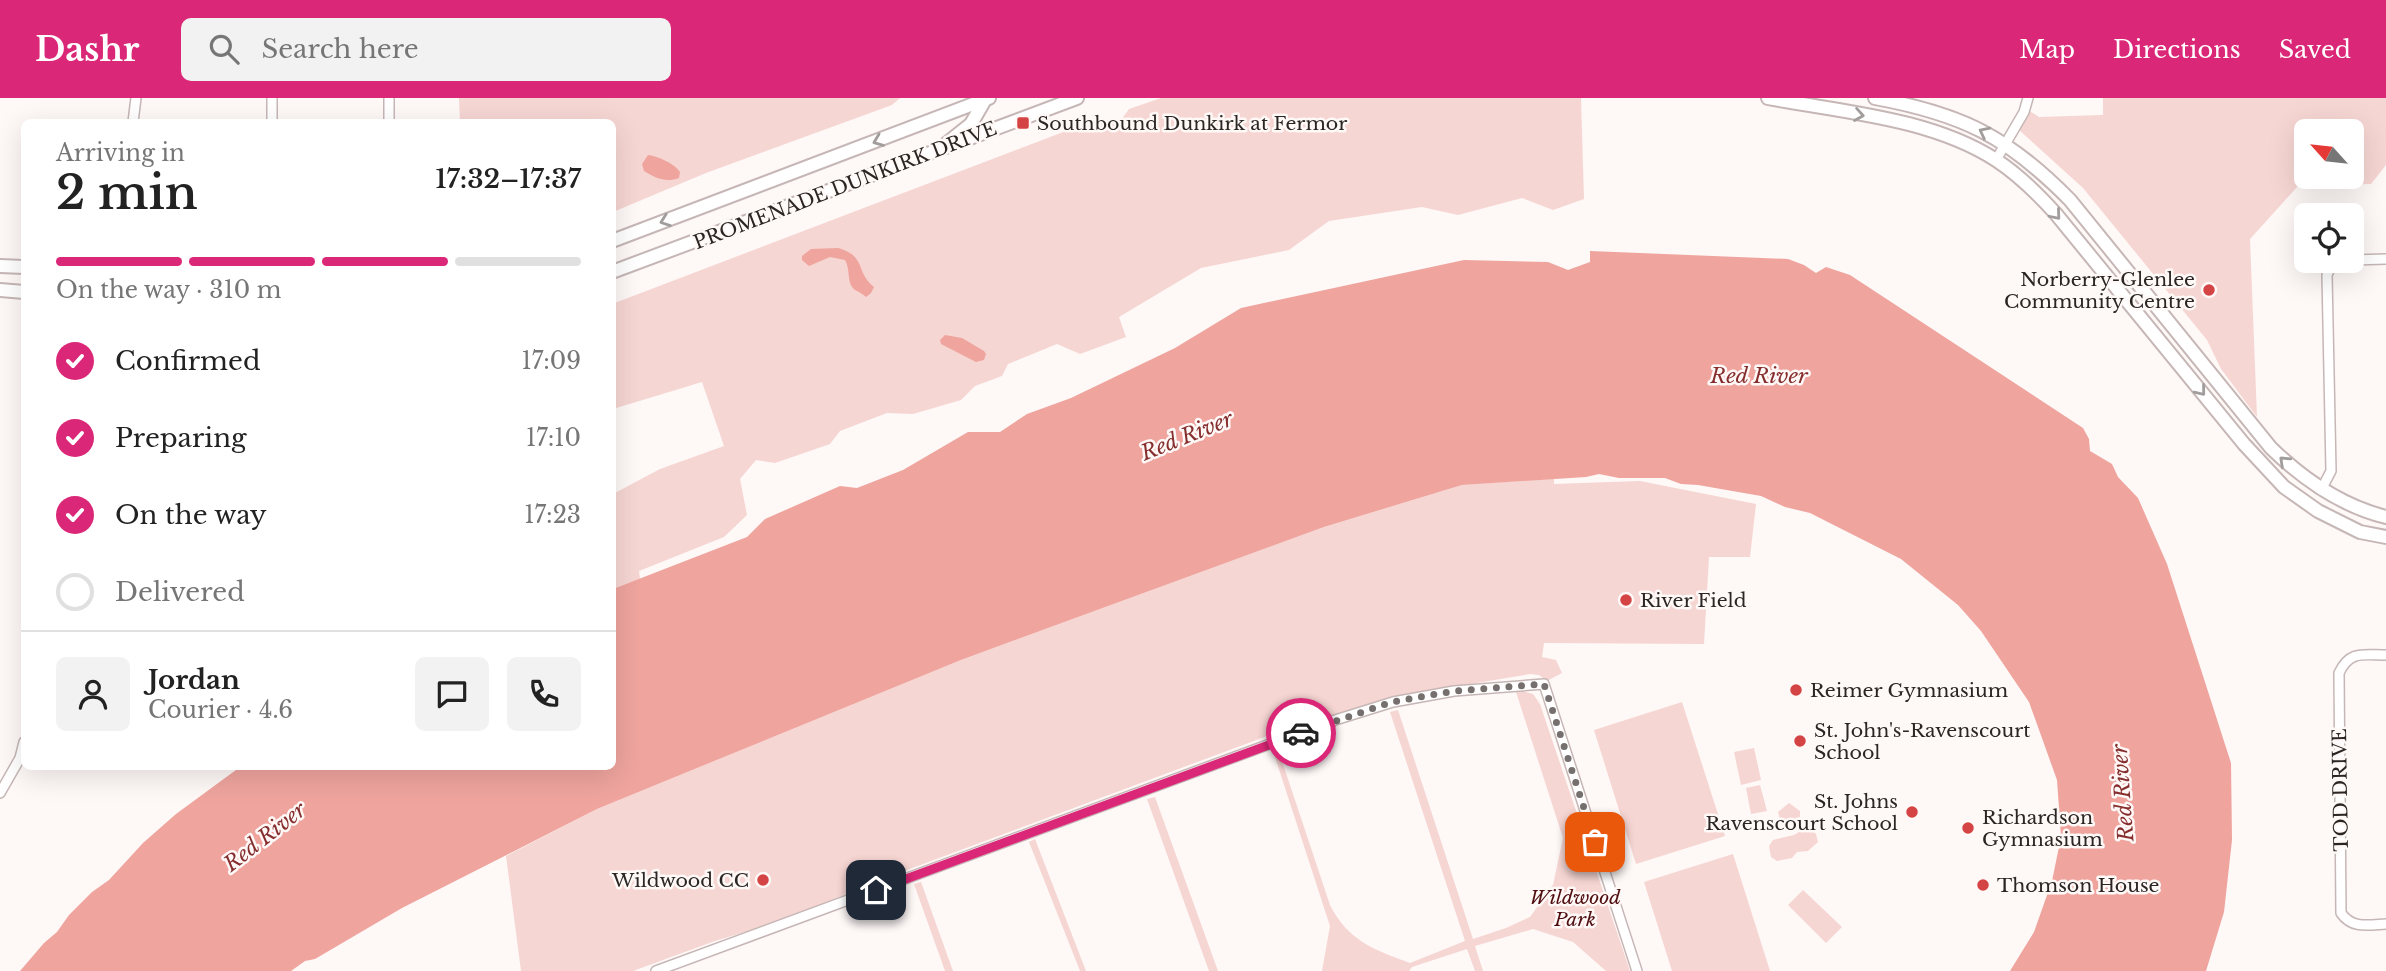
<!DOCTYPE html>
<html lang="en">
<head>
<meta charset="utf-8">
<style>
  body { margin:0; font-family:"Libre Baskerville",serif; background:#f2f2f2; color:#222; height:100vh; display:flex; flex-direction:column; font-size:26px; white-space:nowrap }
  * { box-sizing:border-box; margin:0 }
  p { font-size:23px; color:#767676 }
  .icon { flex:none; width:38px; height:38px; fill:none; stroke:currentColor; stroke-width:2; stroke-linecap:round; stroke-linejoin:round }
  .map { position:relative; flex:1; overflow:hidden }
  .details { position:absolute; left:21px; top:21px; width:595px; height:651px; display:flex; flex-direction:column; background:#fff; border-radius:10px; box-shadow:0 7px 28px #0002 }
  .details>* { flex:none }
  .needle { width:46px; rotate:297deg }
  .fabs { position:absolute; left:2294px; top:21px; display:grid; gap:14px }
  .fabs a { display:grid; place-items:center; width:70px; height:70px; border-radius:10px; background:#fff; box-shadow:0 7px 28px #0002; font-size:35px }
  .pin { position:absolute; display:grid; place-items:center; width:60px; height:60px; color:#fff; margin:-30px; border-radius:14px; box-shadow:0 4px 10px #0006 }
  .courier { position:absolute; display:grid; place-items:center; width:70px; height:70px; margin:-35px; border:5px solid #db2777; border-radius:50%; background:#fff; color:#222; box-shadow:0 2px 9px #0007 }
  .summary em { font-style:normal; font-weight:600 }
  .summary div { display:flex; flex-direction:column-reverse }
  .summary { display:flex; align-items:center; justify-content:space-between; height:119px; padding:0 35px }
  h1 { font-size:46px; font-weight:600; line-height:52px }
  .bar { display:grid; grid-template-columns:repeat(4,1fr); gap:10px 7px; align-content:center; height:84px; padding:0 35px }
  .bar i { height:9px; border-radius:5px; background:#e0e0e0 }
  .bar .current { background:#db2777 }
  .bar p { grid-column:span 4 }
  .line { display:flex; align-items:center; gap:18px; padding:0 35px; border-top:2px solid #e0e0e0 }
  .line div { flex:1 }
  .round { display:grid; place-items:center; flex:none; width:74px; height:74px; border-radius:10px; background:#f2f2f2 }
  ol { padding:0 35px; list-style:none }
  li { display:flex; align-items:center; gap:21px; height:77px }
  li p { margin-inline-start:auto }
  li .icon { padding:7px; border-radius:50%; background:#db2777; color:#fff; stroke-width:4 }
  li:last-child { color:#767676 }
  li i { width:38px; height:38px; border:4px solid #e0e0e0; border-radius:50% }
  header { display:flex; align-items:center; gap:42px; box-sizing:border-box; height:98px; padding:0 35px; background:#db2777; color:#fff }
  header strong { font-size:33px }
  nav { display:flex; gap:38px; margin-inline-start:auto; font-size:24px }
  .search { width:490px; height:63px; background:#f2f2f2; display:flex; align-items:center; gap:18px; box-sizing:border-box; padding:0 24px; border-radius:10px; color:#767676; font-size:26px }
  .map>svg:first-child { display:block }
</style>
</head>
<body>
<header>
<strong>Dashr</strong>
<div class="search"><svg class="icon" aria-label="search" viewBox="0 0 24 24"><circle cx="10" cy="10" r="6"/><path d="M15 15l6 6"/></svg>Search here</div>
<nav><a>Map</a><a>Directions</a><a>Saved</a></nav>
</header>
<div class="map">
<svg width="2386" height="873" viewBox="0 0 2386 873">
  <rect width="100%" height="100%" fill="#fef8f7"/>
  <path fill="#f6d6d3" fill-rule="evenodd" d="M459,0H900L892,7L706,75L613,114L612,24H460Z
    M1161,0H1581L1584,101L1553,112L1522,100L1458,117L1422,109L1329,123L1289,152L1201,170L1119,219L1126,239L1080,256L1057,246L1008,266L1002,278L975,288L961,302L913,316L887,315L840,333L830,346L775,365L756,362L740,381L747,417L724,439L639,473L640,481L613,491V396L660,371L724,348L702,284L613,311L612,206L1095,22H1121L1129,11Z
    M2103,0H2386V67L2371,86L2298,88L2250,141L2257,319L2221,271L2207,242L2083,90L2018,31L2028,12L2039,19L2103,17ZM2306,33H2352V79H2306Z
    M1554,380V386L1640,383L1756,406L1750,459H1709L1704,546L1544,545L1542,559L1556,562L1562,575L1547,583L1539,577L1530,576L1399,598L1278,634L880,782L781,823L715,843L633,873H521L506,758L597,711L961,562L1324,429L1462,387Z
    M1522,593L1533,596L1540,606L1630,873H1606L1573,844L1533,831L1475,848L1483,873H1475L1467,851L1412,869L1409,873H1322L1330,828L1273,653L1278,651L1330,807C1348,843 1375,852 1410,865L1465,843L1390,614L1398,612L1473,841L1506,830L1530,819L1553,787L1563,740L1516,594Z
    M1682,604L1725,738L1636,766L1594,632Z
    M1754,650L1761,682L1741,687L1734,654Z
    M1760,687L1767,713L1751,716L1746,690Z
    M1155,699L1218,873H1209L1147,701Z
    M1789,705L1800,713V719L1781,726L1778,714Z
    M1808,729L1816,736L1818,744L1808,753L1797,754L1792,760L1777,763L1771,759L1769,748L1773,742L1794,737Z
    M1035,741L1086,873H1080L1029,744Z
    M1733,756L1770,873H1672L1644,784Z
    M921,784L953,873H945L914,786Z
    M1803,792L1842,829L1826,845L1788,807Z"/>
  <path fill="#efa49e" d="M648,57C658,58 675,66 680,74L679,80C666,85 655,80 644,73L642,66Z
    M838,150C867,158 855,174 874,189L871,195L866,199C863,196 859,194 855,192C846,185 851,172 845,162L830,159L809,168L802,162V158L811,151Z
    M1590,153L1788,161L1804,167L1816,175L1826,169L1850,177L2083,330L2089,341L2090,353L2112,366L2118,379L2138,400L2167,466L2231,665L2232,742L2224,814L2206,873H2010L2034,834L2052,783L2061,739L2057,682L2029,604L1981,533L1958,507L1901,461L1810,415L1785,409L1761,398L1698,387L1681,386L1665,380H1619L1599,376L1586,379L1462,387L1324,429L961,562L597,711L402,810L315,861L305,863L291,873H20L44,845L57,834L69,817L92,794L109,782L143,745L176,716L240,669L612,668L613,491L747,439L765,421L840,388L857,390L903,372L968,334H1000L1027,316L1071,300L1175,250L1241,210L1464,162L1548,164L1568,172L1590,164Z
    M945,237L962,240L984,253L986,256L984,262L976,264L941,246L940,242Z"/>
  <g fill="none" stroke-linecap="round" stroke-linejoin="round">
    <defs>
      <path id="street" d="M272,0V24
        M389,0V24
        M133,24L136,0
        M1996,62L2024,14L2028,0
        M2352,162L2386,161
        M2321,392L2331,373L2327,177L2331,168L2338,163
        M2386,557C2363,557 2350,552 2339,575L2341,815C2352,831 2368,827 2386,826
        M0,695L20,660L24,644
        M656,873L1332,623L1393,604L1454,593L1544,586L1637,873"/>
      <path id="secondary" d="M1768,0C1842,14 1931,20 1996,62C2019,77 2038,96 2056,116L2244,346L2284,389L2318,413L2360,434L2386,439
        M1875,0C1962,16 2007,38 2070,102L2271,350C2304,382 2341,408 2386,419
        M946,46L971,26L986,0
        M612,143L989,0
        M0,168L24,169
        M612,174L1077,0
        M0,192L24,194"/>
    </defs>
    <use href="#street" stroke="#c6b7b6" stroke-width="12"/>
    <use href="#secondary" stroke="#c6b7b6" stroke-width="16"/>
    <use href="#street" stroke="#fff" stroke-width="9"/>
    <use href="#secondary" stroke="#fff" stroke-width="12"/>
  </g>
  <defs><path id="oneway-chevron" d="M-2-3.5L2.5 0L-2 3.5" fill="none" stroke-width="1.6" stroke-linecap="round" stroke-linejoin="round" transform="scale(1.75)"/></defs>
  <g stroke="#a09d9c">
    <use href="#oneway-chevron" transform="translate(1859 17) rotate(10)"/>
    <use href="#oneway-chevron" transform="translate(1984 34) rotate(-153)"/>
    <use href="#oneway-chevron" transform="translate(878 43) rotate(159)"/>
    <use href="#oneway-chevron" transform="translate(2056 117) rotate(50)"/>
    <use href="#oneway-chevron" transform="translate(665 123) rotate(160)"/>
    <use href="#oneway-chevron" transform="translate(2201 293) rotate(51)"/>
    <use href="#oneway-chevron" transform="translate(2284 363) rotate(-137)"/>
  </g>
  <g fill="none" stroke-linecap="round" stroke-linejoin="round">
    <path stroke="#756f6e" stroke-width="7" stroke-dasharray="0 12.6" d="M1301,635L1392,604L1454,593L1544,586L1595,744"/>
    <path stroke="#db2777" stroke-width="9" d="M876,792L1301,635"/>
  </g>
  <g fill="#d44445" stroke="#fef8f7" stroke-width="2.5">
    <rect x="1016" y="18" width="14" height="14" rx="3.5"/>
    <circle cx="2209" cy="192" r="7"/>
    <circle cx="1626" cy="502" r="7"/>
    <circle cx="1796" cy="592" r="7"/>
    <circle cx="1800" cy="643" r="7"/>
    <circle cx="1912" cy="714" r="7"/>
    <circle cx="1968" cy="730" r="7"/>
    <circle cx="763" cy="782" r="7"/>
    <circle cx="1983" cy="787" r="7"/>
  </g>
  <g text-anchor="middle" stroke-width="5" stroke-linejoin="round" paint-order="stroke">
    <g font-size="19" fill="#2b2524" stroke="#fef8f7" text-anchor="start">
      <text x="1037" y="32">Southbound Dunkirk at Fermor</text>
      <text x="2195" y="188" text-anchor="end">Norberry-Glenlee<tspan x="2195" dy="22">Community Centre</tspan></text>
      <text x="1640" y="509">River Field</text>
      <text x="1810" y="599">Reimer Gymnasium</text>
      <text x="1814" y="639">St. John's-Ravenscourt<tspan x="1814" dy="22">School</tspan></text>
      <text x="1898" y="710" text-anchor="end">St. Johns<tspan x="1898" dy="22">Ravenscourt School</tspan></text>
      <text x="1982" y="726">Richardson<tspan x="1982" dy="22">Gymnasium</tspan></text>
      <text x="749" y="789" text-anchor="end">Wildwood CC</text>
      <text x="1997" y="794">Thomson House</text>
    </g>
    <g font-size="19" fill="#2b2524" stroke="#fef8f7">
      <text transform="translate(845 87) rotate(-21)" y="7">PROMENADE DUNKIRK DRIVE</text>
      <text transform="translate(2340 692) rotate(-91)" y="7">TOD DRIVE</text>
    </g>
    <g font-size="19" font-style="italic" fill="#500e11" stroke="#fef8f7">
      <text x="1575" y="806">Wildwood<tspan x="1575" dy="22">Park</tspan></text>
    </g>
    <g font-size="21" font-style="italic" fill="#852e2d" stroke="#fef8f7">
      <text x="1759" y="285">Red River</text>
      <text transform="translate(1187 338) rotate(-22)" y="7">Red River</text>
      <text transform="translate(2123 695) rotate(-94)" y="7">Red River</text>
      <text transform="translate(265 739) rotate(-38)" y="7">Red River</text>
    </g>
  </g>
</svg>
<div class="fabs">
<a><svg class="needle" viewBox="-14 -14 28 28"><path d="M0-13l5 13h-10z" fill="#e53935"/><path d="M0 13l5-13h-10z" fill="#767676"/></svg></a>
<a><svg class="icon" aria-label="locate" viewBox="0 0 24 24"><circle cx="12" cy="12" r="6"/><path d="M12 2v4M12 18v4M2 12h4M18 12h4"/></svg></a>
</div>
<div class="pin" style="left:1595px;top:744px;background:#ea580c"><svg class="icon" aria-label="bag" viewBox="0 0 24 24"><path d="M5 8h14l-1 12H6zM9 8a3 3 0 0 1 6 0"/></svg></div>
<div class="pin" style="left:876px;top:792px;background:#1f2937"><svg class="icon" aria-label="home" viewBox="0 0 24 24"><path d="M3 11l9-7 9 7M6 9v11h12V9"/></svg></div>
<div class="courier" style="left:1301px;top:635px"><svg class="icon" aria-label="car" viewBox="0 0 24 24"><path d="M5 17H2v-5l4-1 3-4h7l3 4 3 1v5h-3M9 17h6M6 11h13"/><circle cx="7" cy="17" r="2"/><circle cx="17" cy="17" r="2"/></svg></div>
<section class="details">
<div class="summary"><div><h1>2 min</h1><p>Arriving in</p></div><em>17:32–17:37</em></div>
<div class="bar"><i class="current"></i><i class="current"></i><i class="current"></i><i></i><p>On the way · 310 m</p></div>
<ol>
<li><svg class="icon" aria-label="check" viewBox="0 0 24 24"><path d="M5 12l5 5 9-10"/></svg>Confirmed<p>17:09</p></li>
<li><svg class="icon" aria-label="check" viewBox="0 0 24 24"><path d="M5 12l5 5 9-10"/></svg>Preparing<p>17:10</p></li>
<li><svg class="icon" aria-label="check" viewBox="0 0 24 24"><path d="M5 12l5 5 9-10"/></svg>On the way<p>17:23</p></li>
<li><i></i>Delivered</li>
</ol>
<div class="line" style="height:126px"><a class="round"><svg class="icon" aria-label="person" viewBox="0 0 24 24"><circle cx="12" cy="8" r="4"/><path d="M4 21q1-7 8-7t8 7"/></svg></a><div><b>Jordan</b><p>Courier · 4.6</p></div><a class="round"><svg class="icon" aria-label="chat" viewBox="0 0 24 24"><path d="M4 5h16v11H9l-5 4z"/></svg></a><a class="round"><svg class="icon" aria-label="phone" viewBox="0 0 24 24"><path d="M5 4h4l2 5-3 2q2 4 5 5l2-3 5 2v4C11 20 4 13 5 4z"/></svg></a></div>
</section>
</div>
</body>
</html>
